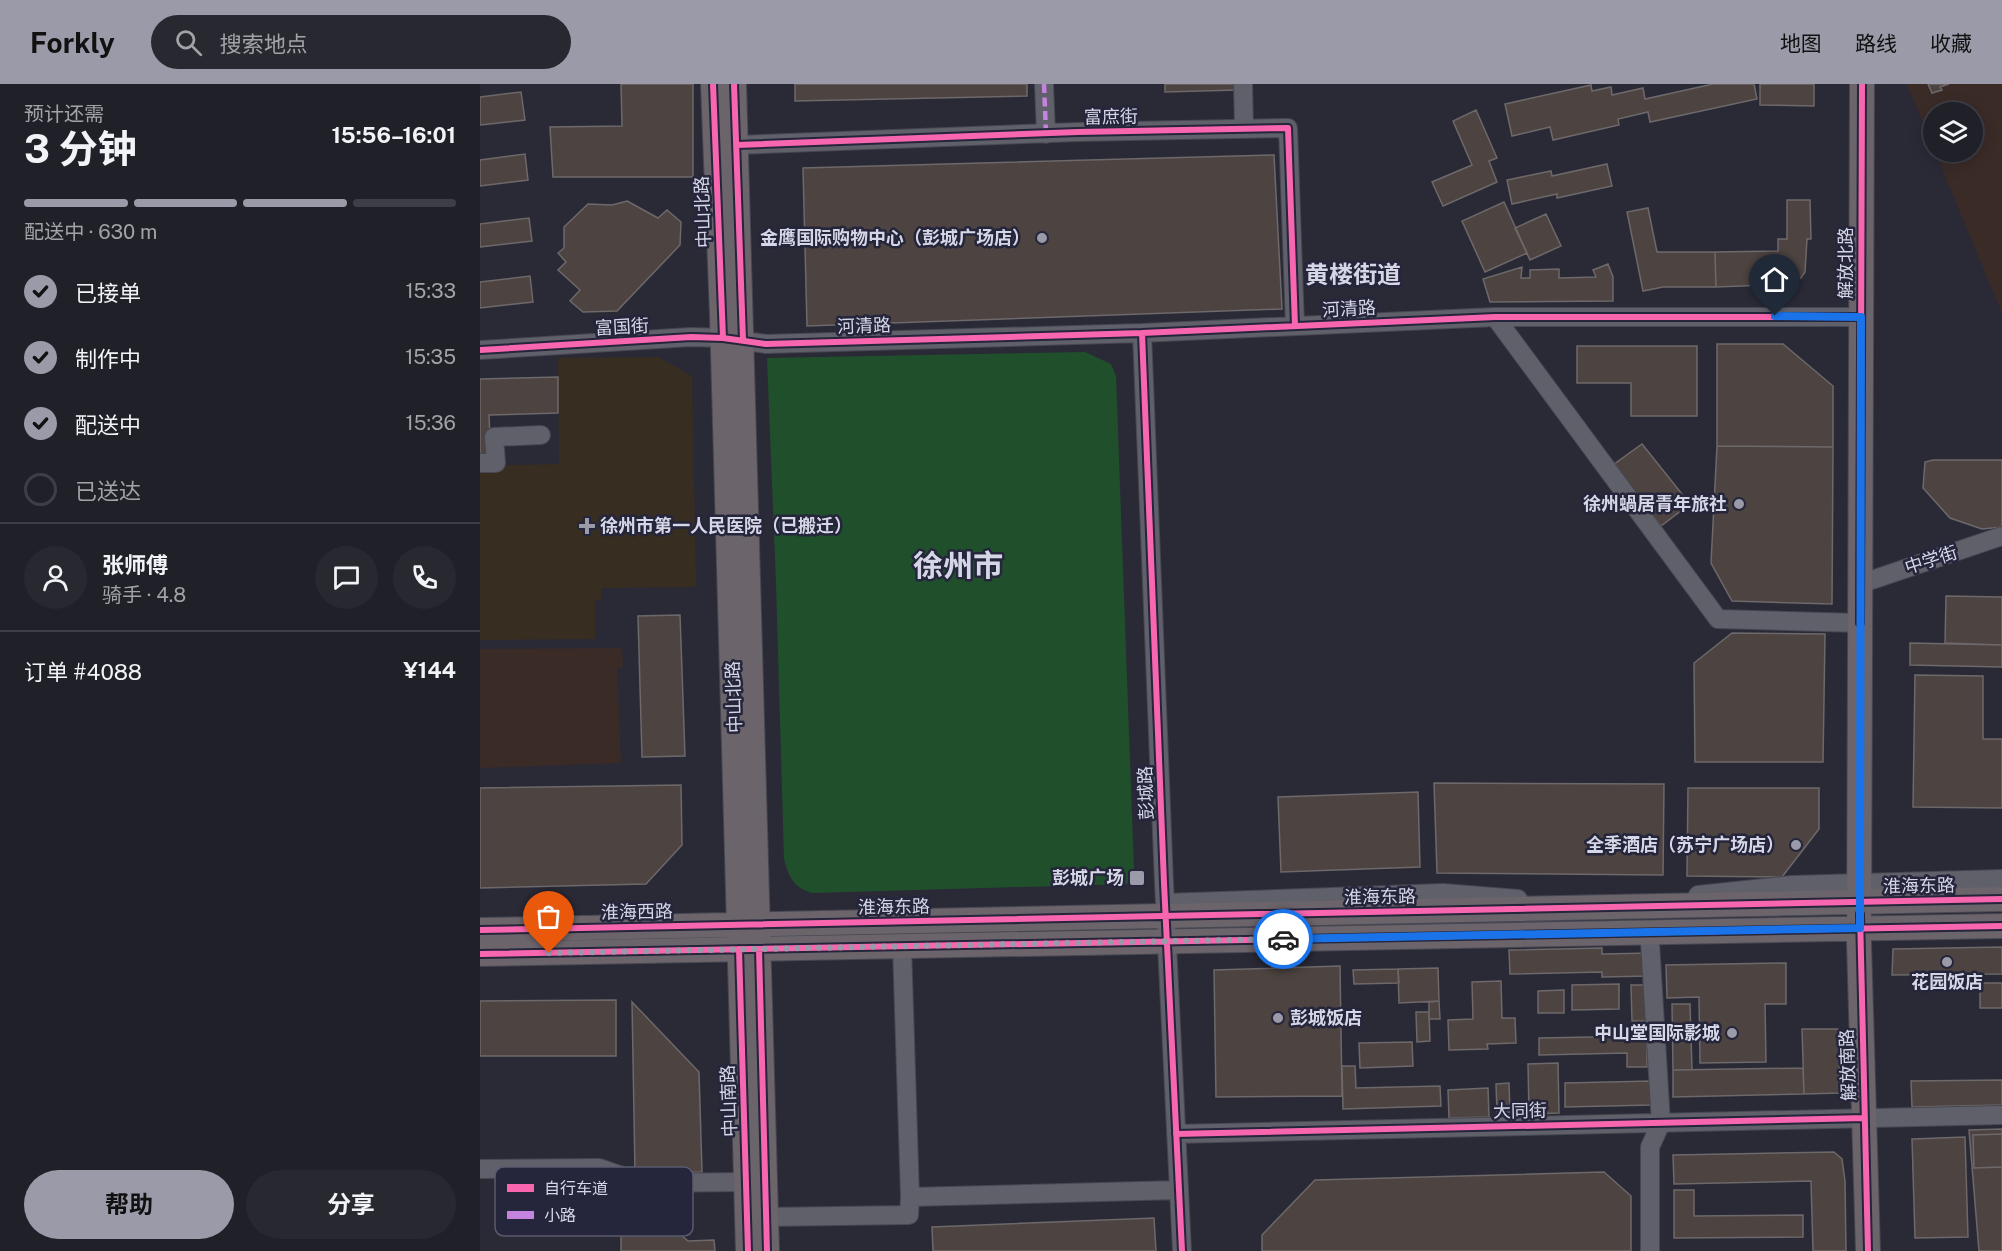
<!DOCTYPE html>
<html lang="zh">
<head>
<meta charset="utf-8">
<style>
  body { margin:0; font-family:"Public Sans","Noto Sans SC",sans-serif; background:#282831; color:#f1f3f6; height:100vh; display:flex; flex-direction:column; font-size:22px; white-space:nowrap }
  * { box-sizing:border-box; margin:0 }
  p { font-size:20px; color:#a2a3a8 }
  .icon { flex:none; width:33px; height:33px; fill:none; stroke:currentColor; stroke-width:2; stroke-linecap:round; stroke-linejoin:round }
  .map { position:relative; flex:1; overflow:hidden }
  .panel { display:flex; flex-direction:column; background:#202029; width:480px }
  .panel>* { flex:none }
  .fabs { position:absolute; left:1443px; top:18px; display:grid; gap:12px }
  .fabs a { display:grid; place-items:center; width:60px; height:60px; border-radius:50%; background:#202029; box-shadow:0 3px 15px #0003,0 0 0 2px #3d3e46; font-size:30px }
  .pin { position:absolute; display:grid; place-items:center; width:51px; height:51px; color:#fff; margin:-62px -26px; border-radius:50% 50% 50% 0; rotate:-45deg; box-shadow:0 0 6px #0007 }
  .pin .icon { rotate:45deg }
  .courier { position:absolute; display:grid; place-items:center; width:60px; height:60px; margin:-30px; border:4px solid #1a73e8; border-radius:50%; background:#fff; color:#222; box-shadow:0 2px 8px #0007 }
  .summary em { font-style:normal; font-weight:700 }
  .summary div { display:flex; flex-direction:column-reverse }
  .summary { display:flex; align-items:center; justify-content:space-between; height:102px; padding:0 24px }
  h1 { font-size:39px; font-weight:700; line-height:45px }
  .bar { display:grid; grid-template-columns:repeat(4,1fr); gap:9px 6px; align-content:center; height:72px; padding:0 24px }
  .bar i { height:8px; border-radius:4px; background:#3d3e46 }
  .bar .current { background:#9a9aa9 }
  .bar p { grid-column:span 4 }
  .line { display:flex; align-items:center; gap:15px; padding:0 24px; border-top:2px solid #3d3e46 }
  .line div { flex:1 }
  .round { display:grid; place-items:center; flex:none; width:63px; height:63px; border-radius:32px; background:#282831 }
  ol { padding:0 24px; list-style:none }
  li { display:flex; align-items:center; gap:18px; height:66px }
  li p { margin-inline-start:auto }
  li .icon { padding:6px; border-radius:50%; background:#9a9aa9; color:#111; stroke-width:4 }
  li:last-child { color:#a2a3a8 }
  li i { width:33px; height:33px; border:3px solid #3d3e46; border-radius:50% }
  .button { display:flex; gap:12px; margin-top:auto; padding:12px 24px }
  .button a { flex:1; height:69px; border-radius:36px; background:#9a9aa9; color:#111; font-size:24px; font-weight:700; line-height:69px; text-align:center }
  .button a+a { background:#282831; color:#f1f3f6 }
  header { display:flex; align-items:center; gap:36px; box-sizing:border-box; height:84px; padding:0 30px; background:#9a9aa9; color:#111 }
  header strong { font-size:28px }
  nav { display:flex; gap:33px; margin-inline-start:auto; font-size:21px }
  .search { width:420px; height:54px; background:#282831; display:flex; align-items:center; gap:15px; box-sizing:border-box; padding:0 21px; border-radius:33px; color:#a2a3a8; font-size:22px }
  main { display:flex; flex:1; min-height:0 }
  .map>svg:first-child { display:block }
</style>
</head>
<body>
<header>
<strong>Forkly</strong>
<div class="search"><svg class="icon" aria-label="search" viewBox="0 0 24 24"><circle cx="10" cy="10" r="6"/><path d="M15 15l6 6"/></svg>搜索地点</div>
<nav><a>地图</a><a>路线</a><a>收藏</a></nav>
</header>
<main>
<section class="panel">
<div class="summary"><div><h1>3 分钟</h1><p>预计还需</p></div><em>15:56–16:01</em></div>
<div class="bar"><i class="current"></i><i class="current"></i><i class="current"></i><i></i><p>配送中 · 630 m</p></div>
<ol>
<li><svg class="icon" aria-label="check" viewBox="0 0 24 24"><path d="M5 12l5 5 9-10"/></svg>已接单<p>15:33</p></li>
<li><svg class="icon" aria-label="check" viewBox="0 0 24 24"><path d="M5 12l5 5 9-10"/></svg>制作中<p>15:35</p></li>
<li><svg class="icon" aria-label="check" viewBox="0 0 24 24"><path d="M5 12l5 5 9-10"/></svg>配送中<p>15:36</p></li>
<li><i></i>已送达</li>
</ol>
<div class="line" style="height:108px"><a class="round"><svg class="icon" aria-label="person" viewBox="0 0 24 24"><circle cx="12" cy="8" r="4"/><path d="M4 21q1-7 8-7t8 7"/></svg></a><div><b>张师傅</b><p>骑手 · 4.8</p></div><a class="round"><svg class="icon" aria-label="chat" viewBox="0 0 24 24"><path d="M4 5h16v11H9l-5 4z"/></svg></a><a class="round"><svg class="icon" aria-label="phone" viewBox="0 0 24 24"><path d="M5 4h4l2 5-3 2q2 4 5 5l2-3 5 2v4C11 20 4 13 5 4z"/></svg></a></div>
<div class="line" style="height:78px"><div>订单 #4088</div><b>¥144</b></div>
<div class="button"><a>帮助</a><a>分享</a></div>
</section>
<div class="map">
<svg width="1522" height="1167" viewBox="0 0 1522 1167">
  <rect width="100%" height="100%" fill="#2a2a37"/>
  <path fill="#3a2b27" d="M1427,0H1522V229L1455,68H1492V28H1454L1453,64Z
    M142,564L143,583L137,584L141,679L0,684V565Z"/>
  <path fill="#372d21" d="M178,273L212,292L216,503L121,504V516H115V555L0,556V382L79,380L78,274Z"/>
  <path fill="#204f2c" d="M605,268L631,280L636,292L654,787L647,800L333,809C314,804 309,794 304,775L296,499L287,274Z"/>
  <path fill="#4d4441" stroke="#6d686a" stroke-width="1.5" d="M141,0H213V93H73L70,43L142,42Z
    M315,0H547V12L315,17Z
    M685,0H757V6L685,8Z
    M1233,0H1274L1277,15L1170,38L1168,28L1138,35L1139,41L1073,56L1070,43L1032,52L1025,20L1111,1L1112,7L1131,3L1132,11L1163,4L1165,15Z
    M1280,0H1334V22L1280,21Z
    M1448,0H1469L1460,3L1462,6L1452,9Z
    M41,8L45,36L0,41V13Z
    M996,26L1017,74L1009,77L1017,98L963,122L952,98L992,81L973,37Z
    M45,70L48,96L0,102V76Z
    M794,71L802,225L327,242L323,84Z
    M1127,80L1132,102L1077,114V110L1032,120L1027,96L1071,87L1072,92Z
    M1307,116H1330L1331,155H1327L1325,188L1321,194L1310,200L1236,203L1235,168L1298,167V155H1307Z
    M147,117L178,134L187,126L201,138L200,161L137,227L103,228L90,217L100,206L78,186L86,178L78,169L84,164V143L108,120L132,121Z
    M1024,118L1047,169L1005,188L982,137Z
    M1168,124L1177,168H1235L1236,203H1183L1163,207L1147,128Z
    M1066,130L1081,162L1050,176L1035,144Z
    M49,134L52,157L0,163V140Z
    M1128,180L1133,193V217L1010,218L1003,195L1042,183L1041,194H1050V186L1079,185V194L1116,193L1113,186Z
    M50,192L53,218L0,224V198Z
    M1237,260H1303L1353,302V363L1237,362Z
    M1097,262H1217V332H1151V299H1097Z
    M78,293V329L9,331L11,375H0V295Z
    M1162,360L1210,420L1181,442L1133,381Z
    M1237,362L1353,363L1352,520L1252,517L1231,479Z
    M1453,376H1522V443L1502,445L1470,434L1443,404L1445,378Z
    M1466,512L1522,513V561L1465,559Z
    M200,531L205,672L162,673L158,532Z
    M1252,549L1345,550L1343,678H1215L1214,579Z
    M1430,559L1522,561V583L1430,581Z
    M1435,591L1503,592V655H1522V724L1433,723Z
    M954,699L1184,700L1183,791L957,789Z
    M201,701L202,761L166,800L0,804V704Z
    M1208,704H1339V745L1302,793L1207,792Z
    M938,708L940,783L801,788L798,713Z
    M1522,863V890L1412,891L1413,865Z
    M1122,864V870L1171,869V892L1122,893V888L1030,890L1029,866Z
    M1306,879V920H1285L1286,978L1220,979L1219,913L1187,914L1186,881Z
    M860,882L862,1012L736,1013L734,886Z
    M958,884L959,917L919,919L918,885Z
    M918,885L919,899L874,900L873,886Z
    M1021,897L1022,934H1035L1036,959L1007,960L1008,965L969,966L968,936L993,935L992,898Z
    M1500,899H1522V924H1500Z
    M1139,900V925L1092,926V901Z
    M1151,901H1166L1167,937H1152Z
    M1084,906V929H1058V907Z
    M136,916V972H0V917Z
    M959,917L960,935H949V918Z
    M152,918L219,988L222,1088L155,1089Z
    M1192,920H1210L1212,986H1193Z
    M936,928H949L950,957L937,958Z
    M1322,945H1358L1360,1009L1324,1010Z
    M1167,952V983H1147V969L1059,971V954Z
    M932,958L933,982L880,984L879,959Z
    M1078,979L1079,1029L1049,1030L1048,980Z
    M862,982H875L876,1004L960,1002L961,1022L863,1025Z
    M1323,984L1324,1010L1193,1013V986Z
    M1522,996V1021L1432,1023L1431,997Z
    M1171,997V1021L1085,1023V999Z
    M1029,999L1030,1028H1017L1016,1000Z
    M1008,1004L1009,1033L969,1034L968,1006Z
    M1522,1045V1167H1499L1489,1046Z
    M1522,1050V1083L1494,1084L1493,1051Z
    M1485,1053L1488,1153L1435,1154L1432,1055Z
    M1354,1068L1362,1075L1365,1097L1366,1167H1333L1331,1097L1194,1100L1193,1071Z
    M1124,1088L1151,1112V1167H782V1151L835,1096Z
    M1194,1106H1214V1132L1323,1131V1153L1194,1154Z
    M158,1132H179L208,1157L234,1156L235,1167H141V1149Z
    M674,1134L676,1167H453L452,1143Z"/>
  <g fill="none" stroke-linecap="round" stroke-linejoin="round">
    <defs>
      <path id="minor" d="M564,0L566,50
        M763,0L764,42
        M257,61L598,48L808,44L815,242
        M1015,233L1238,535L1380,539
        M662,249L684,799L702,1167
        M0,266L211,253L243,254L286,260L662,249L1015,233H1381
        M0,379H16L14,353L61,351
        M1380,500L1522,452
        M1218,811L1312,801L1522,795
        M685,819L963,809L1038,815
        M422,862L430,1113
        M696,1050L1522,1031
        M0,1085L119,1084L162,1099L266,1098
        M286,1133L429,1131L430,1113L699,1106
        M1170,1167V1063L1181,1039L1170,858L1174,848"/>
      <path id="major" d="M233,0L242,231L268,1167
        M254,0L287,1167
        M1382,0L1379,859L1388,1167
        M0,846L1522,815
        M0,870L1522,842"/>
    </defs>
    <use href="#minor" stroke="#464752" stroke-width="20"/>
    <use href="#major" stroke="#464752" stroke-width="26"/>
    <use href="#minor" stroke="#60606a" stroke-width="18"/>
    <use href="#major" stroke="#6b646a" stroke-width="24"/>
    <path stroke="#c483df" stroke-width="4.5" stroke-dasharray="9 4.5" stroke-linecap="butt" d="M564,0L566,50"/>
    <defs>
      <path id="cycleway" d="M233,0L243,254
        M254,0L263,256
        M257,61L598,48L808,44L815,242
        M662,249L684,799L702,1167
        M0,266L211,253L243,254L286,260L662,249L1015,233H1381
        M1380,539L1382,0
        M1380,830L1388,1167
        M0,846L1522,815
        M259,865L268,1167
        M279,865L287,1167
        M0,870L1522,842
        M696,1050L1385,1034"/>
    </defs>
    <use href="#cycleway" stroke="#25253c" stroke-width="10"/>
    <use href="#cycleway" stroke="#f766af" stroke-width="6"/>
  </g>
  <g fill="none" stroke-linecap="round" stroke-linejoin="round">
    <path stroke="#9a9aa9" stroke-width="6" stroke-dasharray="0 10.8" d="M69,869L803,855"/>
    <path stroke="#1a73e8" stroke-width="8" d="M803,855L1380,844L1381,233L1295,232"/>
  </g>
  <g fill="#9a9aa9" stroke="#25253c" stroke-width="2">
    <circle cx="562" cy="154" r="6"/>
    <circle cx="1259" cy="420" r="6"/>
    <path d="M104 433h6v6h6v6h-6v6h-6v-6h-6v-6h6z"/>
    <circle cx="1316" cy="761" r="6"/>
    <rect x="649" y="786" width="16" height="16" rx="3"/>
    <circle cx="1467" cy="878" r="6"/>
    <circle cx="798" cy="934" r="6"/>
    <circle cx="1252" cy="949" r="6"/>
  </g>
  <g text-anchor="middle" stroke-width="5" stroke-linejoin="round" paint-order="stroke">
    <g font-size="18" fill="#d6d7e6" stroke="#25253c">
      <text transform="translate(631 33) rotate(-1)" y="6">富庶街</text>
      <text transform="translate(223 128) rotate(-92)" y="6">中山北路</text>
      <text transform="translate(1366 179) rotate(-90)" y="6">解放北路</text>
      <text transform="translate(869 225) rotate(-3)" y="6">河清路</text>
      <text transform="translate(384 242) rotate(-2)" y="6">河清路</text>
      <text transform="translate(142 243) rotate(-3)" y="6">富国街</text>
      <text transform="translate(1451 476) rotate(-18)" y="6">中学街</text>
      <text transform="translate(254 613) rotate(-92)" y="6">中山北路</text>
      <text transform="translate(666 709) rotate(-92)" y="6">彭城路</text>
      <text transform="translate(1439 802) rotate(-1)" y="6">淮海东路</text>
      <text transform="translate(900 813) rotate(-1)" y="6">淮海东路</text>
      <text transform="translate(414 823) rotate(-1)" y="6">淮海东路</text>
      <text transform="translate(157 828) rotate(-1)" y="6">淮海西路</text>
      <text transform="translate(1368 981) rotate(-92)" y="6">解放南路</text>
      <text transform="translate(249 1017) rotate(-92)" y="6">中山南路</text>
      <text transform="translate(1040 1027) rotate(-1)" y="6">大同街</text>
    </g>
    <g font-size="18" font-weight="bold" fill="#d6d7e6" stroke="#25253c" text-anchor="end">
      <text x="550" y="160">金鹰国际购物中心（彭城广场店）</text>
      <text x="1247" y="426">徐州蝸居青年旅社</text>
      <text x="120" y="448" text-anchor="start">徐州市第一人民医院（已搬迁）</text>
      <text x="1304" y="767">全季酒店（苏宁广场店）</text>
      <text x="644" y="800">彭城广场</text>
      <text x="1467" y="904" text-anchor="middle">花园饭店</text>
      <text x="810" y="940" text-anchor="start">彭城饭店</text>
      <text x="1240" y="955">中山堂国际影城</text>
    </g>
    <g font-size="24" font-weight="bold" fill="#d6d7e6" stroke="#25253c">
      <text x="873" y="199">黄楼街道</text>
    </g>
    <g font-size="30" font-weight="bold" fill="#d6d7e6" stroke="#25253c">
      <text x="478" y="492">徐州市</text>
    </g>
  </g>
  <rect x="15" y="1083" width="198" height="69" rx="9" fill="#25253c" stroke="#5a5a6f" stroke-width="1.5"/>
  <rect x="27" y="1100" width="27" height="8" fill="#f766af"/>
  <rect x="27" y="1127" width="27" height="8" fill="#c483df"/>
  <g font-size="16" fill="#d6d7e6">
    <text x="64" y="1110">自行车道</text>
    <text x="64" y="1137">小路</text>
  </g>
</svg>
<div class="fabs">
<a><svg class="icon" aria-label="layers" viewBox="0 0 24 24"><path d="M12 4l9 5-9 5-9-5zM3 14l9 5 9-5"/></svg></a>
</div>
<div class="pin" style="left:69px;top:869px;background:#ea580c"><svg class="icon" aria-label="bag" viewBox="0 0 24 24"><path d="M5 8h14l-1 12H6zM9 8a3 3 0 0 1 6 0"/></svg></div>
<div class="pin" style="left:1295px;top:232px;background:#1f2937"><svg class="icon" aria-label="home" viewBox="0 0 24 24"><path d="M3 11l9-7 9 7M6 9v11h12V9"/></svg></div>
<div class="courier" style="left:803px;top:855px"><svg class="icon" aria-label="car" viewBox="0 0 24 24"><path d="M5 17H2v-5l4-1 3-4h7l3 4 3 1v5h-3M9 17h6M6 11h13"/><circle cx="7" cy="17" r="2"/><circle cx="17" cy="17" r="2"/></svg></div>
</div>
</main>
</body>
</html>
